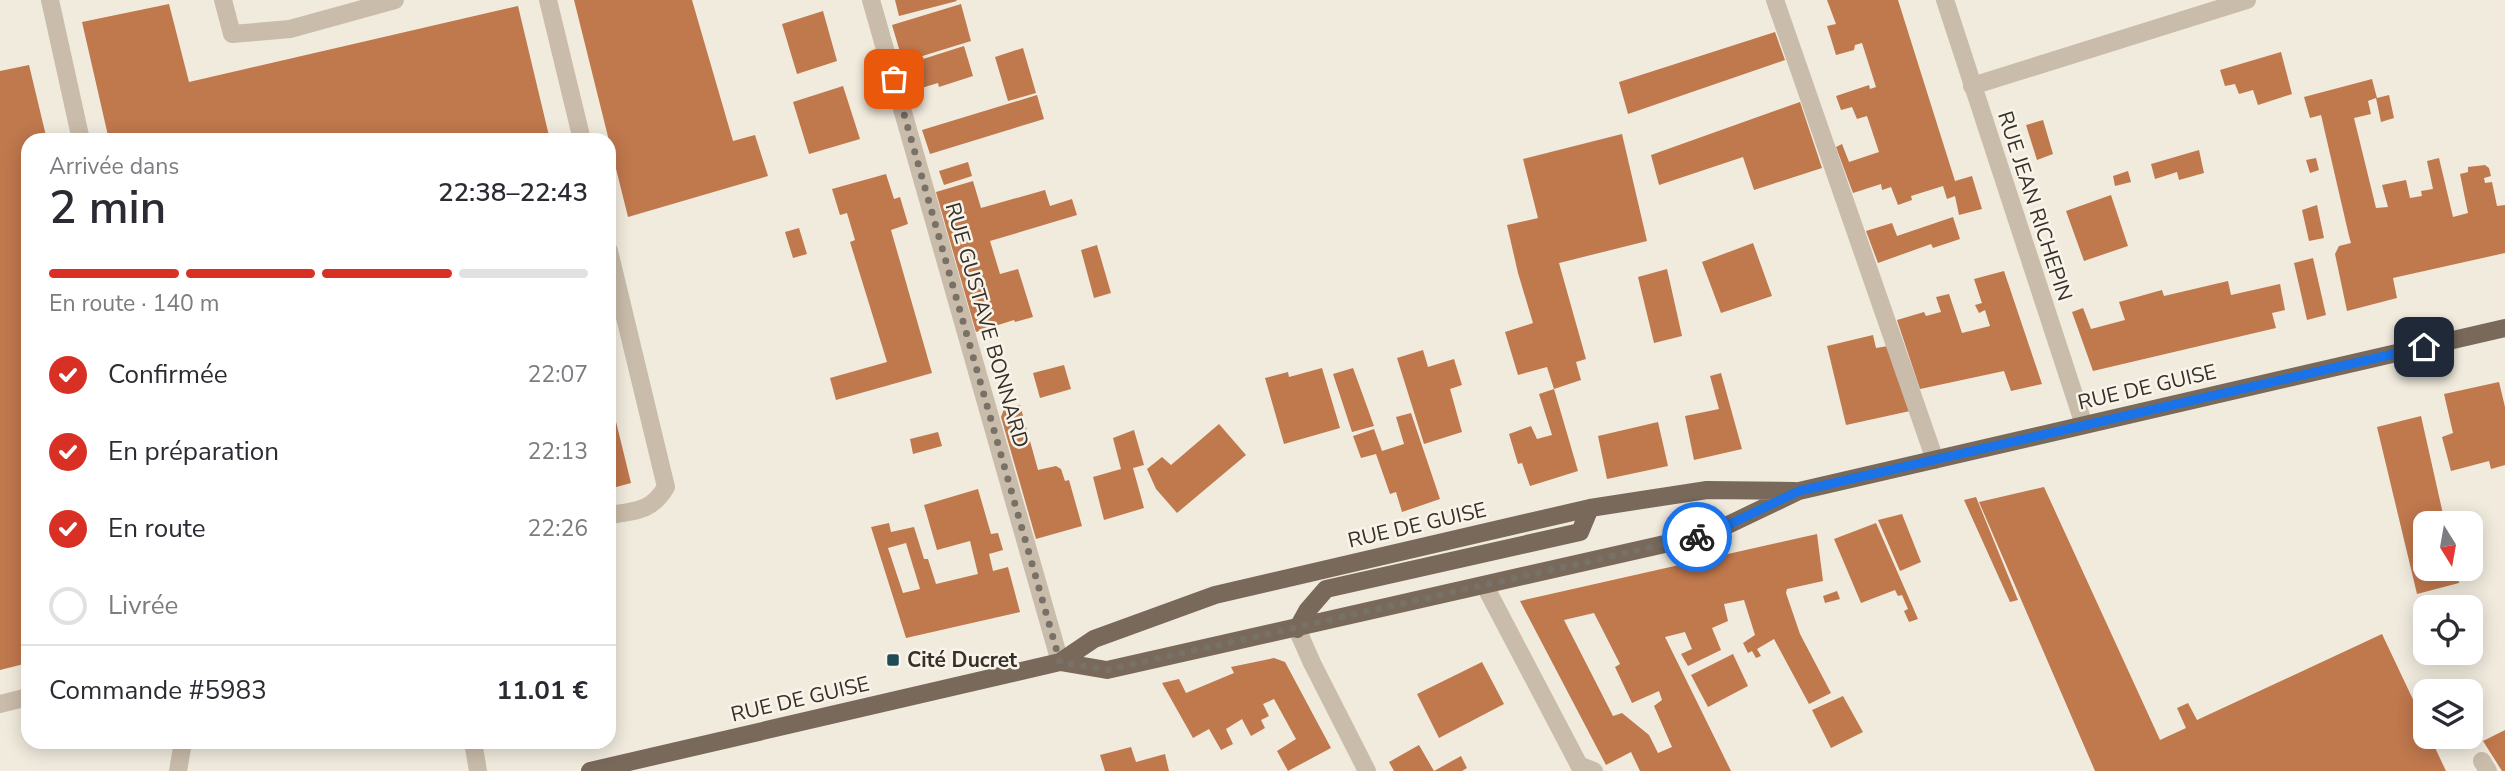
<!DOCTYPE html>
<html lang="fr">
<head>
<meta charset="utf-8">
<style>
  body { margin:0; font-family:"Nunito Sans",sans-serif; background:#f7f7f7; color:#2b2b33; height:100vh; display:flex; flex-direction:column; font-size:26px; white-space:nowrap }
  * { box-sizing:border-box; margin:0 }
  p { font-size:23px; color:#7c7c81 }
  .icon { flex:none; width:38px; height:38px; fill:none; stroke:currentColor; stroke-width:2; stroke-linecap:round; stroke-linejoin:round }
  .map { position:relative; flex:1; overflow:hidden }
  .details { position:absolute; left:21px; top:133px; width:595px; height:616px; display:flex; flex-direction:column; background:#fff; border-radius:21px; box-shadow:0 4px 18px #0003 }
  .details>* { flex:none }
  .needle { width:46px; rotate:169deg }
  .buttons { position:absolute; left:2413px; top:511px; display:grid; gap:14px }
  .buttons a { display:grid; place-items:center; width:70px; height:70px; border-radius:14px; background:#fff; box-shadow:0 4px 18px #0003; font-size:35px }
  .pin { position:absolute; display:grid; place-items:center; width:60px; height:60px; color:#fff; margin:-30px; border-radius:14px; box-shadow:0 4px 10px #0006 }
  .courier { position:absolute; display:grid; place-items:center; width:70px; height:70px; margin:-35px; border:5px solid #1a73e8; border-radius:50%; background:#fff; color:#222; box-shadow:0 2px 9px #0007 }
  .head em { font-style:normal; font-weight:600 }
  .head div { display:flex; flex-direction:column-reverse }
  .head { display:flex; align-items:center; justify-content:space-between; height:119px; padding:0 28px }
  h1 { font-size:46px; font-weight:600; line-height:52px }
  .bar { display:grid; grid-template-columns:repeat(4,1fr); gap:10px 7px; align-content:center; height:84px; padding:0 28px }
  .bar i { height:9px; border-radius:5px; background:#e1e1e2 }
  .bar .current { background:#d93025 }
  .bar p { grid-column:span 4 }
  .line { display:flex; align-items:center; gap:18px; padding:0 28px; border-top:2px solid #e1e1e2 }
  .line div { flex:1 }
  ol { padding:0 28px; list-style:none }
  li { display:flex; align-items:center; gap:21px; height:77px }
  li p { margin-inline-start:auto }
  li .icon { padding:7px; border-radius:50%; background:#d93025; color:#fff; stroke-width:4 }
  li:last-child { color:#7c7c81 }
  li i { width:38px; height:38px; border:4px solid #e1e1e2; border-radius:50% }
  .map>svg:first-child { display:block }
</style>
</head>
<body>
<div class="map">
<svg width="2505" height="771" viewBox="0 0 2505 771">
  <rect width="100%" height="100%" fill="#f1ebde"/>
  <path fill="#c0784d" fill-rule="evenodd" d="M574,0H692L733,141L755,135L768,176L628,217Z
    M895,0H956L957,1L899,16Z
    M1827,0H1898L1955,181L1972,176L1982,209L1959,215L1955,196L1947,199L1943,186L1911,196L1912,200L1898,205L1891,187L1882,190L1881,184L1853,193L1836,147L1842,144L1849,162L1879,152L1867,116L1857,119L1852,107L1841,110L1836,96L1869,85L1870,89L1876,87L1862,43L1855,45L1854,50L1836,55L1827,26L1836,24Z
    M169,4L189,82L518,6L550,140H109L82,22Z
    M961,4L971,41L903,62L892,25Z
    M823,11L837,61L797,74L782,24Z
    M1775,32L1785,60L1628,114L1619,82Z
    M964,46L973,76L939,87L938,83L908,92L901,66Z
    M1023,48L1036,93L1008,101L995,57Z
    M2281,52L2292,94L2258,105L2253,90L2239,94L2235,84L2225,86L2220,70Z
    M29,65L47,140H28V663L0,670V71Z
    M2372,79L2377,98L2389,95L2394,118L2381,122L2376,98L2368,101L2371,114L2354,118L2376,208L2388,207L2382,185L2406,180L2410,198L2422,196L2421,191L2433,189L2427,161L2439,158L2453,217L2468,213L2460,174L2468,172V167L2485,165L2489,168L2491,176L2484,178L2485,183L2492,182L2497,206L2505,205V253L2393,278L2397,298L2347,311L2335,254L2339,246L2351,243L2349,236L2321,115L2310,118L2304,97Z
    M843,86L860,139L809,154L793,102Z
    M1037,95L1044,119L930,154L922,130Z
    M1800,102L1822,168L1754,190L1743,157L1659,185L1651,155Z
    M2043,120L2053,154L2037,160L2026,125Z
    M1622,134L1647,241L1559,263L1586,359L1576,362L1581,380L1554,389L1547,367L1518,375L1505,332L1533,323L1518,273L1507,225L1538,218L1523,159Z
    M2199,150L2204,173L2179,180L2177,172L2155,179L2151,164Z
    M2316,158L2319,170L2310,173L2306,160Z
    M968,162L972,176L944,185L939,171Z
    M2128,171L2131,182L2115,186L2113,176Z
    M886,174L894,199L900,197L908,224L891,230L932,373L836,400L830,378L887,362L850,242L855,240L847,213L840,215L832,189Z
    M973,181L981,208L1045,190L1050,206L1072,199L1077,215L990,241L1000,274L1018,269L1033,317L1015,322L1014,320L976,332L936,192Z
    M2111,195L2128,246L2084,261L2066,211Z
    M2317,205L2324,238L2309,241L2302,210Z
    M1953,217L1960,239L1933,248L1931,244L1878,263L1866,231L1892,223L1897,236Z
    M799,228L807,254L793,258L785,232Z
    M1753,243L1772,296L1721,313L1702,262Z
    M1097,245L1111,293L1094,298L1081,250Z
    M2313,258L2326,315L2307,320L2294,263Z
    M1667,269L1682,336L1654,343L1638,277Z
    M2004,271L2042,384L2011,391L2004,371L1920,389L1897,320L1924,312L1926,316L1941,312L1936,297L1949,294L1962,333L1990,326L1985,310L1979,313L1975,305L1982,303L1974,279Z
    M2228,281L2231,295L2280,284L2285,310L2272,313L2276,328L2093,371L2072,312L2083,308L2091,329L2125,320L2119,302L2162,290L2164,296Z
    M1873,335L1876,348L1894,345L1910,411L1846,425L1827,346Z
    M1423,350L1428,367L1454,359L1462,385L1450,389L1462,432L1424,444L1397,358Z
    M1064,365L1071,389L1040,398L1033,373Z
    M1322,368L1340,428L1284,444L1265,378L1288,372L1289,377Z
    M1353,368L1374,426L1352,432L1333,374Z
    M1721,373L1742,449L1694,460L1685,416L1719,409L1710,376Z
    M2499,382L2505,407V465L2491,469L2489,461L2451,471L2442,437L2453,433L2444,394Z
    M1554,389L1578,471L1530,486L1522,463L1518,464L1509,434L1531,426L1537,439L1552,435L1539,394Z
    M609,393L631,483L609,489Z
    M1020,405L1038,470L1056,466L1061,469L1065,481L1069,480L1082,526L1036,539L1001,417L1004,409Z
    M1411,413L1440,499L1402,512L1396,492L1390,494L1376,454L1361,458L1353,436L1374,429L1382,451L1404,444L1396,417Z
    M2421,416L2445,523H2426V569H2456L2459,583L2417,594L2377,427Z
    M1658,422L1668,466L1607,479L1598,436Z
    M1219,424L1246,455L1177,513L1156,489L1147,469L1162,457L1171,465Z
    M1134,430L1144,465L1133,468L1144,508L1104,520L1093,477L1121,469L1113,438Z
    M938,432L942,446L913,454L910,439Z
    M2044,487L2160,740L2186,728L2177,708L2188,703L2197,720L2382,634L2426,727V737H2430L2446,771H2095L1979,502Z
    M978,489L991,534L998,533L1003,550L989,554L993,571L1008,567L1020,612L906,638L871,527L889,523L891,532L914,527L924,559H928L936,584L978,574L970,541L937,550L924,505ZM906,543L920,589L903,593L888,548Z
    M1976,497L2018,600L2010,602L1964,500Z
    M1902,514L1921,562L1900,571L1878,520Z
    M1876,523L1918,619L1909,622L1904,611L1908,609L1902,595L1898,596L1895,590L1861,603L1834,539Z
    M1817,534L1823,581L1787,589L1786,593L1800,634L1831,693L1809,704L1774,639L1757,649L1761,656L1756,658L1752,651L1748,653L1743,643L1755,635L1744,600L1724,604L1728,621L1712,628L1721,650L1688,666L1681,654L1692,649L1685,632L1665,637L1731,771H1640L1631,752L1606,765L1520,601ZM1594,613L1620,664L1615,667L1632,703L1659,691L1662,700L1654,706L1672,747L1658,753L1649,735L1622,713L1613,716L1564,620Z
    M1837,591L1840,599L1825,603L1823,596Z
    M1733,654L1748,686L1708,707L1691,675Z
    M1274,658L1285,662L1331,748L1288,771L1277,751L1296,739L1274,699L1263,704L1269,716L1261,720L1265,728L1251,736L1242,719L1226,729L1233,744L1221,750L1209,729L1193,738L1162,683L1179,679L1186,693L1234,673L1231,667Z
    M1482,662L1504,704L1439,738L1417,694Z
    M1843,696L1863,732L1831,748L1812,710Z
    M2505,730V771H2502L2483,741Z
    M1419,745L1434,771H1394L1389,762Z
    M1131,747L1136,762L1165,754L1169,771H1105L1100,755Z
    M1461,756L1467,768L1462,771H1434Z"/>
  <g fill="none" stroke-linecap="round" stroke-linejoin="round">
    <path stroke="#c9bcaa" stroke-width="18" d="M50,0L81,140
      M223,0L232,34L290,29L395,0
      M548,0L582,140
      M871,0L1060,662
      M1775,0L1935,460
      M1945,0L2084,425
      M1972,86L2247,0
      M609,251L666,487C652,511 636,511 609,515
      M1485,586L1579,765L1594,771
      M1297,629L1312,663L1367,771
      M0,704L28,697
      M473,742L478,771
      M2482,761L2488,771
      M178,771L183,742"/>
    <path stroke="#78695b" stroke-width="18" d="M1297,629L1307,611L1326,589L1580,532L1590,508
      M1060,662L1107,670L1709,534L1799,491L2505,328
      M590,771L1060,662L1094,639L1215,595L1327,569L1590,508L1707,490L1795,491"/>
  </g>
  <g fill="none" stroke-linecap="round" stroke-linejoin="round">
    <path stroke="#787168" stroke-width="7" stroke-dasharray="0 12.6" d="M894,79L1060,662L1107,670L1697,537"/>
    <path stroke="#1a73e8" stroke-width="9" d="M1697,537L1709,534L1799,491L2424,347"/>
  </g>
  <rect fill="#204c56" stroke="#f9f4ea" stroke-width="2.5" x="886" y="653" width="14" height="14" rx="3.5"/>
  <g text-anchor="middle" stroke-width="5" stroke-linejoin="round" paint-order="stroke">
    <g font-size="21" fill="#372f29" stroke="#f9f4ea">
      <text transform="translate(2035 206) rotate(72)" y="7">RUE JEAN RICHEPIN</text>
      <text transform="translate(987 325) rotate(74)" y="7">RUE GUSTAVE BONNARD</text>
      <text transform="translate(2147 387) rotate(-13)" y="7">RUE DE GUISE</text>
      <text transform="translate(1417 525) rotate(-13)" y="7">RUE DE GUISE</text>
      <text transform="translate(800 699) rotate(-13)" y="7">RUE DE GUISE</text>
    </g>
    <g font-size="21" font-weight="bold" fill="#372f29" stroke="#f9f4ea" text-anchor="start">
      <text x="907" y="667">Cité Ducret</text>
    </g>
  </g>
</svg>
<div class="buttons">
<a><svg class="needle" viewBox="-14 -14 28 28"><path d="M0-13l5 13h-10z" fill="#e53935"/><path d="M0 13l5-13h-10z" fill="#7c7c81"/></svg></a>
<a><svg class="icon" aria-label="locate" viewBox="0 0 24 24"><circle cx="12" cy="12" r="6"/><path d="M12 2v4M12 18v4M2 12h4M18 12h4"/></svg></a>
<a><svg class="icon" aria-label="layers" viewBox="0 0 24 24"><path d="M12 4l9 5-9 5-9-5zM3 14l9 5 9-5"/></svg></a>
</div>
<div class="pin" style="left:894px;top:79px;background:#ea580c"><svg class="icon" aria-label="bag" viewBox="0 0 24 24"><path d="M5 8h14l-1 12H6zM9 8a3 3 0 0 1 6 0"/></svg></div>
<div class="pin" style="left:2424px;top:347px;background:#1f2937"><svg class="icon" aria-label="home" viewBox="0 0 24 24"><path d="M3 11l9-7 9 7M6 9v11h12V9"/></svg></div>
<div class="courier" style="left:1697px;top:537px"><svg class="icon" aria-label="bike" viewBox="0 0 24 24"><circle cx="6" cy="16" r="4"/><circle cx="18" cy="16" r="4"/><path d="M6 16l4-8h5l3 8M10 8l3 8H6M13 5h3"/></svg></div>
<section class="details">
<div class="head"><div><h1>2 min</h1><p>Arrivée dans</p></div><em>22:38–22:43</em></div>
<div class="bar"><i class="current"></i><i class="current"></i><i class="current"></i><i></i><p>En route · 140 m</p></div>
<ol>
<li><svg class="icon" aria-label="check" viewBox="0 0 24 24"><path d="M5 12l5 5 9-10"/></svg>Confirmée<p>22:07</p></li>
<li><svg class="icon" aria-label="check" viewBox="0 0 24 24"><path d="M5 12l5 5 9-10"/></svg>En préparation<p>22:13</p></li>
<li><svg class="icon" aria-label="check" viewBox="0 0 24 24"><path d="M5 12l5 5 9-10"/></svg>En route<p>22:26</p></li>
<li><i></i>Livrée</li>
</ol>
<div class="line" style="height:91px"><div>Commande #5983</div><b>11.01 €</b></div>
</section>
</div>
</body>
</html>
